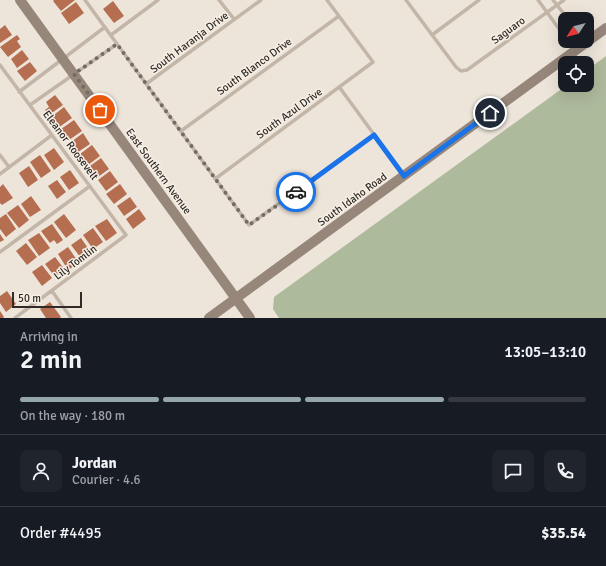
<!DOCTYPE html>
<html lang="en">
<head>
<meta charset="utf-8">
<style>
  body { margin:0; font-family:Signika,sans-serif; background:#20242c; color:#f1f3f6; height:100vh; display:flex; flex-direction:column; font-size:15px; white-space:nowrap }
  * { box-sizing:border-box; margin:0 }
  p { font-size:13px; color:#9ea1a6 }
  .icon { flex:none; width:22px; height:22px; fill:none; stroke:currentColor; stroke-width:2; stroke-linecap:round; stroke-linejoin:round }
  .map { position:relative; height:318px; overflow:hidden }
  .sheet { display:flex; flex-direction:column; background:#171b24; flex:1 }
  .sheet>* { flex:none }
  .needle { width:26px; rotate:234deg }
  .tools { position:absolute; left:558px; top:12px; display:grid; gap:8px }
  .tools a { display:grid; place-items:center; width:36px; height:36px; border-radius:8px; background:#171b24; box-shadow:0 4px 16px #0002; font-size:20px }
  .scale { position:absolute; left:12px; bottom:10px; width:70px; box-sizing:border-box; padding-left:4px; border:2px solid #312b27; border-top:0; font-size:11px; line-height:14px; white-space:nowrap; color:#312b27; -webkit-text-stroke:3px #f6efe5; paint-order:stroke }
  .pin { position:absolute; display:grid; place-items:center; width:34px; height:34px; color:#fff; margin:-17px; border:2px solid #fff; border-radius:50%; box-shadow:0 1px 4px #0007 }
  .courier { position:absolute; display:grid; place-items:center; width:40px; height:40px; margin:-20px; border:3px solid #1a73e8; border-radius:50%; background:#fff; color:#222; box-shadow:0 1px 5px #0007 }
  .summary em { font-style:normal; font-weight:600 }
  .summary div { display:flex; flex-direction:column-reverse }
  .summary { display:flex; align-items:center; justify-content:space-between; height:68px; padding:0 20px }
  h1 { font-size:26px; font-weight:600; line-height:30px }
  .bar { display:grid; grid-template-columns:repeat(4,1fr); gap:6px 4px; align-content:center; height:48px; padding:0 20px }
  .bar i { height:5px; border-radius:3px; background:#363941 }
  .bar .active { background:#94a6aa }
  .bar p { grid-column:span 4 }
  .line { display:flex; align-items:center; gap:10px; padding:0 20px; border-top:1px solid #363941 }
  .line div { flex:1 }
  .round { display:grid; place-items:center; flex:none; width:42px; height:42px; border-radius:8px; background:#20242c }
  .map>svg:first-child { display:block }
</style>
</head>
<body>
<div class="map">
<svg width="606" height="318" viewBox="0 0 606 318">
  <rect width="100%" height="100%" fill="#ede5da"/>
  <path fill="#aeba9c" d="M606,56V318H279L273,309L274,297L567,85H587V70Z"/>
  <path fill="#b56e50" d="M54,0H75L61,11L53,1Z
    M113,1L124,16L114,23L103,9Z
    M76,2L84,13L69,24L61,13Z
    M5,25L12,35L0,43V29Z
    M17,35L20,39L17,41L21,47L8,57L0,47Z
    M22,50L29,59L17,68L11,59Z
    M30,62L37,71L25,81L17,71Z
    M55,95L63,105L49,115L45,110L49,107L46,102Z
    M64,107L72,118L58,128L50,118Z
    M74,120L82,131L69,140L61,129Z
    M83,133L90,144L78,152L71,142Z
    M92,145L100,156L88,165L80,154Z
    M54,148L64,162L54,170L44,155Z
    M40,155L51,171L41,178L30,162Z
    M101,158L109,169L98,177L90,166Z
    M29,166L38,180L28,187L19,173Z
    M70,170L79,183L69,190L60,177Z
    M110,171L118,182L106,191L98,180Z
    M57,180L66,192L57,199L48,186Z
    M3,184L13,198L2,205L0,203V187Z
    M120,184L127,194L114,204L106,194Z
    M31,196L41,210L30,217L21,204Z
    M130,197L137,207L124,216L117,206Z
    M18,205L29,220L19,228L7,213Z
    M139,209L146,219L133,229L126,219Z
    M6,214L16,229L6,237L0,229V218Z
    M64,214L76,230L66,238L54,222Z
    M107,219L117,233L106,241L95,226Z
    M52,224L63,240L57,244L54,240L50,243L41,231Z
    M93,228L103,242L93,249L83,235Z
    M39,233L50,248L39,256L28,240Z
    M0,234L4,240L0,242Z
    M81,238L90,251L81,258L71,245Z
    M26,243L37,257L27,265L16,251Z
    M68,247L79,263L68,270L58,254Z
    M55,257L65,270L55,277L45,264Z
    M42,265L52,278L42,286L32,272Z
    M7,291L16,304L6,312L0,303V296Z
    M50,302L61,317L60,318H46L40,309Z
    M0,311L4,317L3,318H0Z"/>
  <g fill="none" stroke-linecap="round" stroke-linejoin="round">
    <path stroke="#c3b6a8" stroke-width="3.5" d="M85,0L249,225L374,135
      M219,0L234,19
      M406,0L456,67L461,71L467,70L564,0
      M538,0L565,37
      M553,0L568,19
      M111,35L158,0
      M432,35L479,0
      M568,41L575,50
      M0,65L126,235L15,318
      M146,84L261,0
      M340,88L403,174
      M19,92L105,27
      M30,105L117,44
      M181,131L339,16
      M0,155L9,167
      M0,174L52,135
      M215,179L373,62L327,0
      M0,252L90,186
      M52,291L71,318"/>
    <path stroke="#97867a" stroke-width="10" d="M20,0L250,318
      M209,318L606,28"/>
  </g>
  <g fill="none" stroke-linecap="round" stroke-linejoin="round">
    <path stroke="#736c66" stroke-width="4" stroke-dasharray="0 7.2" d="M100,110L74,74L117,44L249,225L296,192"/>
    <path stroke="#1a73e8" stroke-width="5" d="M296,192L374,135L404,176L490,113"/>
  </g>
  <g text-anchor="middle" stroke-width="3" stroke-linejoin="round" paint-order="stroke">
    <g font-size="11" fill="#312b27" stroke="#f6efe5">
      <text transform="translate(508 30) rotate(-36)" y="4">Saguaro</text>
      <text transform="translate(189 42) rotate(-37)" y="4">South Haranja Drive</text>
      <text transform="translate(254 66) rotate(-36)" y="4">South Blanco Drive</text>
      <text transform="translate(289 113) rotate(-36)" y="4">South Azul Drive</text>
      <text transform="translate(71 145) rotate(53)" y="4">Eleanor Roosevelt</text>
      <text transform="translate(159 171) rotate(54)" y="4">East Southern Avenue</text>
      <text transform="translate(352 199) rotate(-36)" y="4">South Idaho Road</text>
      <text transform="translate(75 262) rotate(-37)" y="4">Lily Tomlin</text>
    </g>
  </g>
</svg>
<div class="tools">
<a><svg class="needle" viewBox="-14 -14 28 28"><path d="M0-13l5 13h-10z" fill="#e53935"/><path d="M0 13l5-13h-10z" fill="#9ea1a6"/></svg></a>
<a><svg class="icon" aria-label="locate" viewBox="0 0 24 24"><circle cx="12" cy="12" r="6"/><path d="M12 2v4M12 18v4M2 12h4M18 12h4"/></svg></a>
</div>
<div class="scale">50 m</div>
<div class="pin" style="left:100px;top:110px;background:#ea580c"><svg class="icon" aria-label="bag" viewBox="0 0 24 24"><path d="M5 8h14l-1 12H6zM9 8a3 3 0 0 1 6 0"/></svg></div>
<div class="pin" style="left:490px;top:113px;background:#1f2937"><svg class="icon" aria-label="home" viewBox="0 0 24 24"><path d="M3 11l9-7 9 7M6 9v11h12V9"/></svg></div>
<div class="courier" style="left:296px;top:192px"><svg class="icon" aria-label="car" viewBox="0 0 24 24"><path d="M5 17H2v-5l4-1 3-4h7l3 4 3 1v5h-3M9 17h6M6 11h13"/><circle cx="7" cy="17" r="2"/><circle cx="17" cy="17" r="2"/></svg></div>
</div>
<section class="sheet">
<div class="summary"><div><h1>2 min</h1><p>Arriving in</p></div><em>13:05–13:10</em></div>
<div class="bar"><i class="active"></i><i class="active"></i><i class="active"></i><i></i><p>On the way · 180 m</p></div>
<div class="line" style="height:72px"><a class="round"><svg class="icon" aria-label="person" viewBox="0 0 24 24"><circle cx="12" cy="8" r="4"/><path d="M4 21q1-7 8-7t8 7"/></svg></a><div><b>Jordan</b><p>Courier · 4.6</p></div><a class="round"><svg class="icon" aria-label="chat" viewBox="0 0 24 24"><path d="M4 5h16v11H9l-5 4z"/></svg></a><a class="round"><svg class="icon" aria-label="phone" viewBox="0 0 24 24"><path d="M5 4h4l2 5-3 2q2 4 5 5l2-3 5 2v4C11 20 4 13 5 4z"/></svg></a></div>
<div class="line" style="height:52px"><div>Order #4495</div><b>$35.54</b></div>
</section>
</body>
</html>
